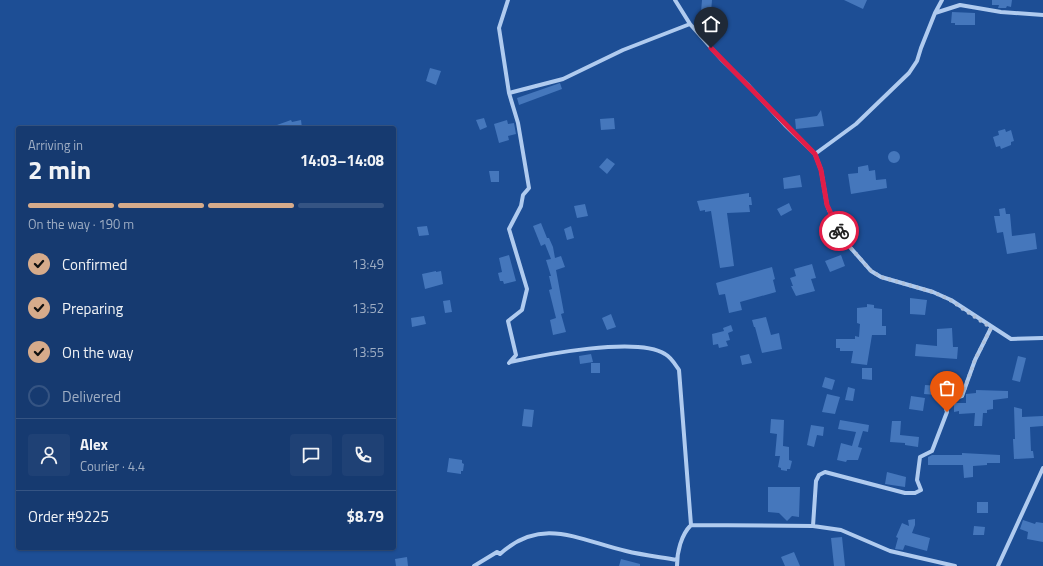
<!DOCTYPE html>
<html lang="en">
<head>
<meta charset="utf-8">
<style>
  body { margin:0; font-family:"Titillium Web",sans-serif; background:#1f4175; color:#f1f3f6; height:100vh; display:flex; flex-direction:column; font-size:15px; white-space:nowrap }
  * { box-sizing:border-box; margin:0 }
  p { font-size:13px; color:#9eadc3 }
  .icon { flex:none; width:22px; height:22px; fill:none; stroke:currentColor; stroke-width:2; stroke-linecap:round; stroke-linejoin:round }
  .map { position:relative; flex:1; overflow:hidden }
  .sheet { position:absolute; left:16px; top:126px; width:380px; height:424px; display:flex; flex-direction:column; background:#163a70; border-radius:4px; box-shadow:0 1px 3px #0004,0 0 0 1px #355483 }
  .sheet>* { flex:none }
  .pin { position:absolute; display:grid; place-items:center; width:34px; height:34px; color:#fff; margin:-41px -17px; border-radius:50% 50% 50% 0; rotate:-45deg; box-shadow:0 0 4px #0007 }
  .pin .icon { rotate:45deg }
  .courier { position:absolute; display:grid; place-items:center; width:40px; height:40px; margin:-20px; border:3px solid #e11d48; border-radius:50%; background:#fff; color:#222; box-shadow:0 1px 5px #0007 }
  .overview em { font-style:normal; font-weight:700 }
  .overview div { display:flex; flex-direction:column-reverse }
  .overview { display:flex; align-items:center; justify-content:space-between; height:68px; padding:0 12px }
  h1 { font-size:26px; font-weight:700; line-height:30px }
  .bar { display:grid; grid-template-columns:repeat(4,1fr); gap:6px 4px; align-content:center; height:48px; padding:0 12px }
  .bar i { height:5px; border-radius:3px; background:#355483 }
  .bar .on { background:#d6ab8b }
  .bar p { grid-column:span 4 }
  .line { display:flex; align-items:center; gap:10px; padding:0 12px; border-top:1px solid #355483 }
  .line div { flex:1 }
  .round { display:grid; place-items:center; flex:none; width:42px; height:42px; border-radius:4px; background:#1f4175 }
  ol { padding:0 12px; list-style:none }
  li { display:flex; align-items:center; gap:12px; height:44px }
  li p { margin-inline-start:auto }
  li .icon { padding:4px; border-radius:50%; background:#d6ab8b; color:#111; stroke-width:4 }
  li:last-child { color:#9eadc3 }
  li i { width:22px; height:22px; border:2px solid #355483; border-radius:50% }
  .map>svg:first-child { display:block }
</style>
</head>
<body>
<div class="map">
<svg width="1043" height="566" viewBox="0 0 1043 566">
  <rect width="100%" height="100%" fill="#1d4e95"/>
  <path fill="#4577bc" d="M702,0H712L711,12H701Z
    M844,0H867L863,9Z
    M992,0H1012L1011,7L1007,6L1006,8H998L999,5H992Z
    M952,12L975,13V25H955V23H951Z
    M430,68L441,71L436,85L426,81Z
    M560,83L562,89L519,105L517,98Z
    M821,110L824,126L796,129L795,119L817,116Z
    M484,118L487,127L480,130L476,120Z
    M614,118L615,129L601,130L600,119Z
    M291,120L292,122L301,120L302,128H277V125Z
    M507,120L508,124L514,123L516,134L508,136L509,140L499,143L494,124Z
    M1005,129L1006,132L1011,130L1014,141L1011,142V145L1001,149L1000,146L996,147L993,137L999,135L998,131Z
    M888 157a6 6 0 1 1 12 0a6 6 0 1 1-12 0Z
    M607,158L615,164L607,174L599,167Z
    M868,165L869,171L875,170L876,180L886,179L887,188L851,194L848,174L858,173V167Z
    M489,171H499V182H491Z
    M800,175L802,187L784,189L783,178Z
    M749,193V197H751L752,205H749L750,212L727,213L734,266L720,268L711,211L705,212V210L700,211L697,201Z
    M789,203L792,210L781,216L777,209Z
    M585,204L588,216L577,218L574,206Z
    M1005,208L1006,214H1010L1012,236L1035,233L1037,249L1007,254L1003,232L997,233L994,216H1000L999,209Z
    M541,223L547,238H549L553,247L555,258L561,256L565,267L556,270L564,313L561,314L566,332L553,335L550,320L556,318L549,290L552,289L549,276H551L546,260L551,259L545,244L541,246L533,226Z
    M427,226L429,235L419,236L417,227Z
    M571,226L574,238L567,240L564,229Z
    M509,255L516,281L504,284L503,281H500L498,273L502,272L499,258Z
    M841,255L845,266L830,272L825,261Z
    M812,264L816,278L811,279L815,291L796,296L791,286H793L790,278L796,276L794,269Z
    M772,267L775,279L773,280L776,292L740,302L742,310L729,313L725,294L719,295L716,283Z
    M436,271V272L441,271L443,284L425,289L422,274Z
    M910,298L927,300L925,315L910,314Z
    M450,300L452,312L445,313L443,301Z
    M867,304L874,305V308L882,309V326H886V335H872L867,365L851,363L853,351H840V348H836V339H855V336L859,337L860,324L857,323V308L867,307Z
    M611,314L616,327L607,330L602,318Z
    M424,316L426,324L412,327L411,318Z
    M766,317L771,335L779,333L782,349L762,353L755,327H754L752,320Z
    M731,325L733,331L728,333L730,340L726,341L728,346L719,348L718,344L713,345L712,334L724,331L723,328Z
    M952,328L953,347H958L957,359L915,356L916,344L937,346V329Z
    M591,354L593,362L580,364L579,356Z
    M749,354L752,363L742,365L740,356Z
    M1018,356L1026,358L1020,382L1012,380Z
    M591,363H600V373H591Z
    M862,368H872V380L862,379Z
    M825,377L835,380L832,390L822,387Z
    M925,385L938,386L937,395L924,394Z
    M848,387L855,389L853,401L845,400Z
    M976,390L1008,391V398L993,400V409L987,410V413H983L982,426H974L975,413L959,414V411L954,412V403H966V394L976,393Z
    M827,394L840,397L835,414L822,412Z
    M911,396L925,398L923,411L909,409Z
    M1014,407L1022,409V417L1043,416V426L1030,427L1031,451H1033L1034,458L1014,459L1013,439H1015Z
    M524,409L534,410L532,427L522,426Z
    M771,419L784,420L783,446L789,447V460L792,461L790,469H787V471L781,470V468L778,467L780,456H775L777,434L770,433Z
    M840,420L869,425L868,432L863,431L858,447L862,448L858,460H847L846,462L837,460L841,443L852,446L856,432L838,429Z
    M892,421H901L900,435L919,437L918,447L905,445V443L890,442Z
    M811,425L824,427L823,436L817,435L814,447L807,445Z
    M962,453L1000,455V463H987V465L973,466V477L964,478L963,465H928V457L932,455H962Z
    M449,458L462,460V463L464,464L463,471H461V474L447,472Z
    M887,472L906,477L905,487L885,484Z
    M768,487H800L799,517L792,516L787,521L779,513L768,512Z
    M977,502H988V513H977Z
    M915,519V525L912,533L930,538L927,551L905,545L903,550L895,549L898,538L896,537L902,523L909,526L908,520Z
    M1023,520L1035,524L1036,522L1043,523V542L1027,539L1028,532L1020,529Z
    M974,526L985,527L984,535H973Z
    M842,537L845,566H834L831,538Z
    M794,552L800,566H785L781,557Z
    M407,557L408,566H396L395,559Z
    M621,559L640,564V566H619Z"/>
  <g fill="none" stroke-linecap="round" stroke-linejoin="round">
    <path stroke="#b0cbef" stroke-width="4" d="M508,0L499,28L509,93L518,123L529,188L523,195L521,206L509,229L527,289L522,310L508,321L516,355L509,363
      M675,0L690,24L721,59L749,86L785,125L815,154L821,170L827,205L832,217L849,246L871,271L881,277L933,292L951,300L1011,339L1043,338
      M935,13L942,0
      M509,93L563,79L623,50L690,24
      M815,154L856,124L909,73L917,61L921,48L935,13L960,5L1001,12L1043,15
      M510,362C542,355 637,336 665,354C671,357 675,364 679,370L691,525
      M813,526L816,481L819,475L825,472L905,493H915L921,490L917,480L920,457L932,451L947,412L944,401L962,396L975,360L991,328
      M474,566L497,552L500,554C542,516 579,540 626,551C642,555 660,557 677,560
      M677,566C677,552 681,535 691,525L813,526L841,530L890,551L955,566
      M998,566L1043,468"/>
  </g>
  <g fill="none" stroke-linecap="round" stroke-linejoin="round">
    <path stroke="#b0c1da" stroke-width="4" stroke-dasharray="0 7.2" d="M839,231L849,246L871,271L881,277L933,292L950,300L991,328L975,360L962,396L944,401L947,412"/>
    <path stroke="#e11d48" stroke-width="5" d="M711,48L815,154L821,170L827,205L839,231"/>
  </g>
</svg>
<div class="pin" style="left:947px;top:412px;background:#ea580c"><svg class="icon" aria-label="bag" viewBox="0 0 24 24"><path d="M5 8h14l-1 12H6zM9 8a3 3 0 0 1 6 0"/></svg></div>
<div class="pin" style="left:711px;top:48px;background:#1f2937"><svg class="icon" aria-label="home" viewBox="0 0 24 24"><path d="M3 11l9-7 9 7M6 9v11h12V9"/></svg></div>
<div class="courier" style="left:839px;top:231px"><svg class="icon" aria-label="bike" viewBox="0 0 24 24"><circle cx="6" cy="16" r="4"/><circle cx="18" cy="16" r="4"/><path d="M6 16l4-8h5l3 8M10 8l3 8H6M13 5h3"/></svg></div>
<section class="sheet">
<div class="overview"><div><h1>2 min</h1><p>Arriving in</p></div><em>14:03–14:08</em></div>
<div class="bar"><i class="on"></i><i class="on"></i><i class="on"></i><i></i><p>On the way · 190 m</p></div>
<ol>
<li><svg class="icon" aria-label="check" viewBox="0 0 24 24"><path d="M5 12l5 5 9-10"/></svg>Confirmed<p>13:49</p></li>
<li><svg class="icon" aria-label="check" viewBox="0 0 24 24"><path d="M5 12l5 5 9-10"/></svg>Preparing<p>13:52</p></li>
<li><svg class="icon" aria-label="check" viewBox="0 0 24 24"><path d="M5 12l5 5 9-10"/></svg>On the way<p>13:55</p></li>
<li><i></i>Delivered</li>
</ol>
<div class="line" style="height:72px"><a class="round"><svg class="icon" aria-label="person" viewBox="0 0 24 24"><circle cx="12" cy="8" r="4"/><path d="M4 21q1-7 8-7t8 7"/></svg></a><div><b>Alex</b><p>Courier · 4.4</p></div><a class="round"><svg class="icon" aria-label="chat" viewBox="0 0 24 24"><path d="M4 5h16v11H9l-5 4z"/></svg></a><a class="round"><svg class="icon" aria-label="phone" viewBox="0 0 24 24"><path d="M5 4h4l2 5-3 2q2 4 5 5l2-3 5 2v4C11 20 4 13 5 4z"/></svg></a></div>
<div class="line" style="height:52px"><div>Order #9225</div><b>$8.79</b></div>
</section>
</div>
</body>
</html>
